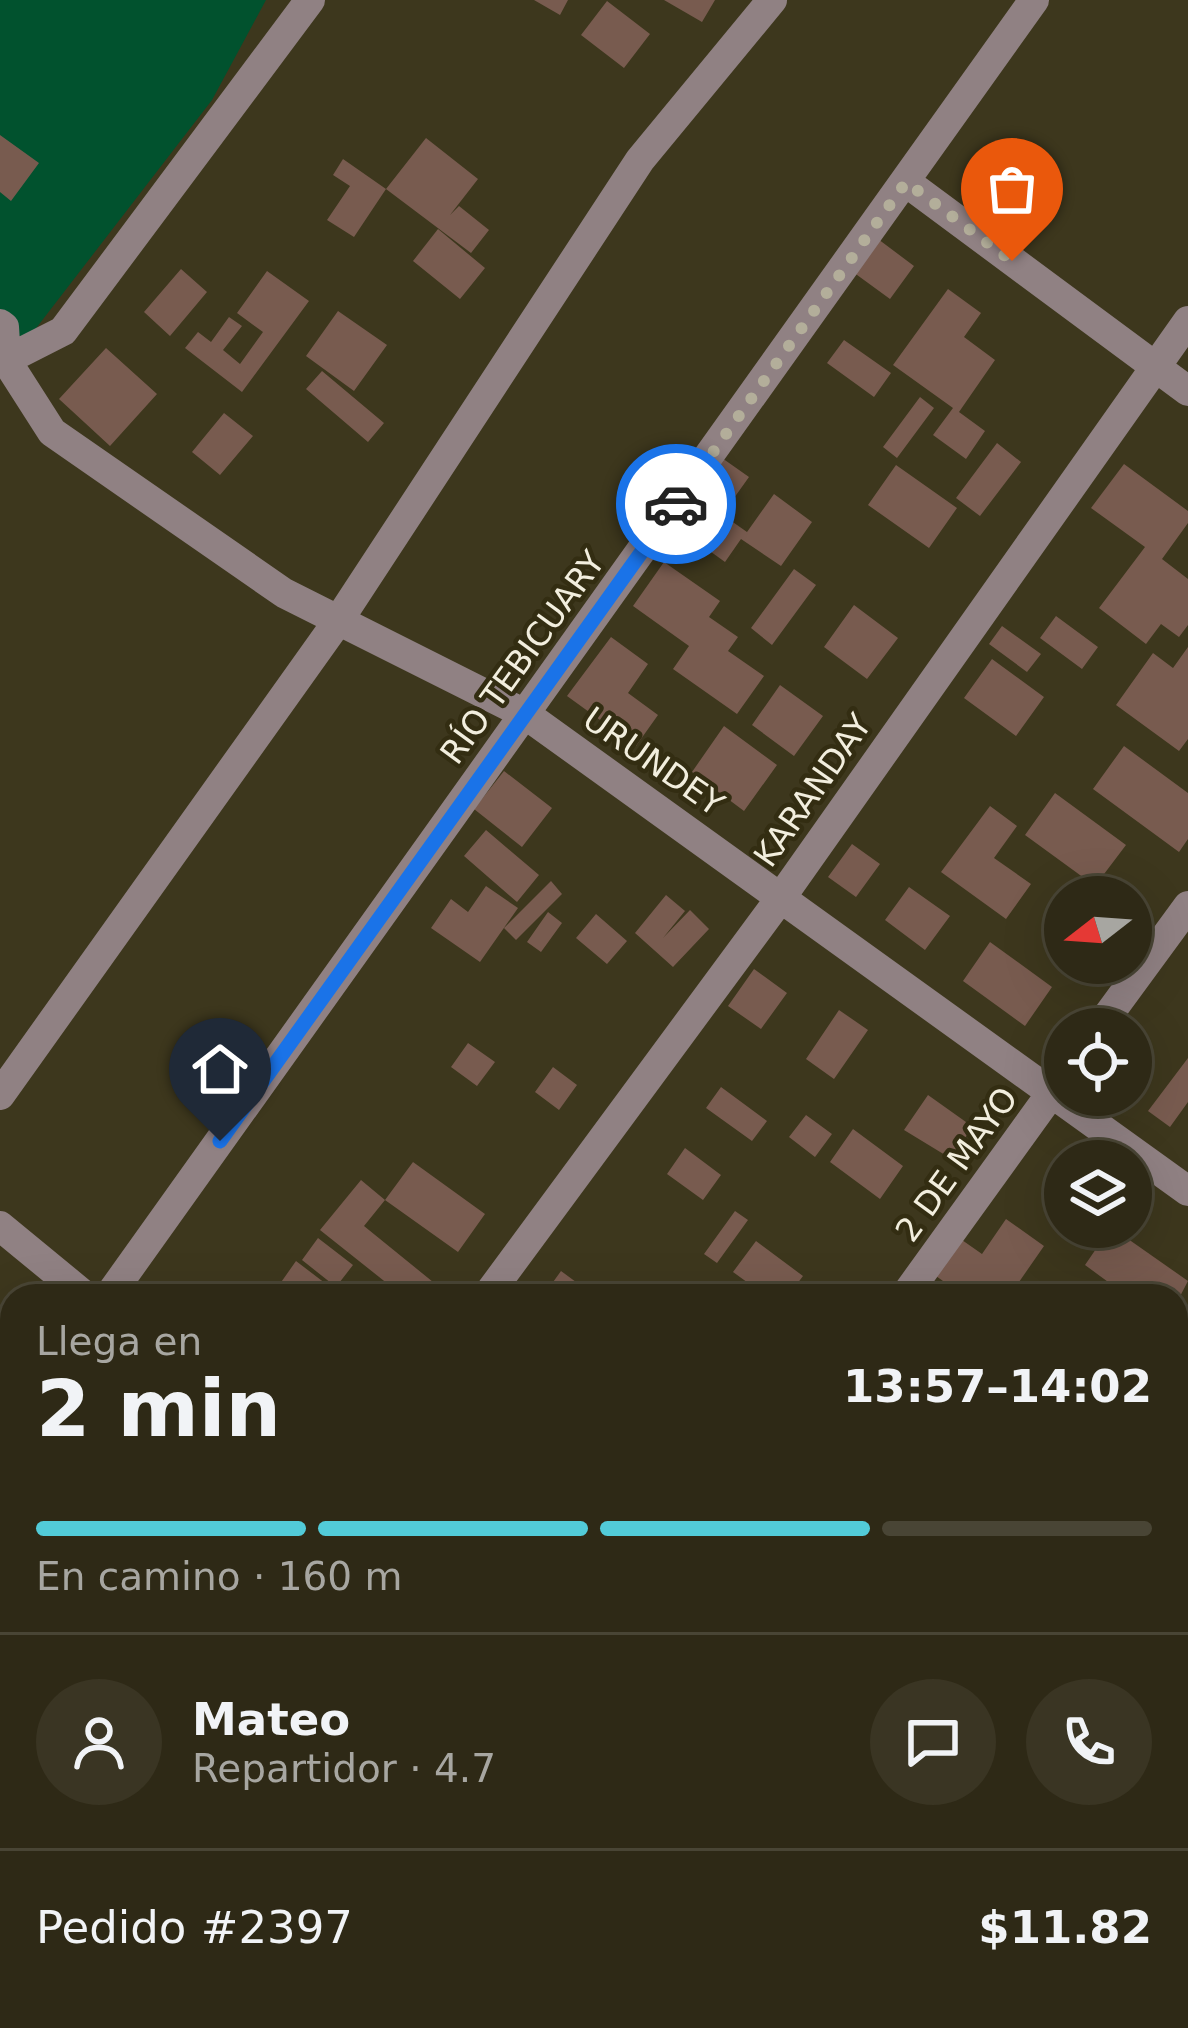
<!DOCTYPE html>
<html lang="es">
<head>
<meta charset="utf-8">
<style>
  body { margin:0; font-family:"DejaVu Sans",sans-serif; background:#3a3523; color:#f1f3f6; height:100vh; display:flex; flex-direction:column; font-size:45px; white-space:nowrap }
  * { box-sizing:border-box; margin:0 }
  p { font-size:39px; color:#a7a6a1 }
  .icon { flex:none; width:66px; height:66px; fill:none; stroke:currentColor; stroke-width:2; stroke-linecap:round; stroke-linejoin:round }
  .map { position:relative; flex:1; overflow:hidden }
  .sheet { position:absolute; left:0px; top:1284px; width:1188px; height:744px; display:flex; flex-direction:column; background:#2e2916; border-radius:36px 36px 0 0; box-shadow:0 12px 48px #0002,0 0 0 3px #494535 }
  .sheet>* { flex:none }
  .needle { width:78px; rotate:253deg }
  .fabs { position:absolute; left:1044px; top:876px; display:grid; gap:24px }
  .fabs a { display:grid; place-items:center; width:108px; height:108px; border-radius:50%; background:#2e2916; box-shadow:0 12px 48px #0002,0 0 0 3px #494535; font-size:60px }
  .pin { position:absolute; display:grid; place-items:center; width:102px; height:102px; color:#fff; margin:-123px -51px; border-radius:50% 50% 50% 0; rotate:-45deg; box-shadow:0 0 12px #0007 }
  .pin .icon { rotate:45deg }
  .courier { position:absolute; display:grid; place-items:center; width:120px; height:120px; margin:-60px; border:9px solid #1a73e8; border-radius:50%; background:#fff; color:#222; box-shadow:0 3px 15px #0007 }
  .overview em { font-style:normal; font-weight:800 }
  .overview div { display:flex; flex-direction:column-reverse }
  .overview { display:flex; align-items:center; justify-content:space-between; height:204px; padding:0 36px }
  h1 { font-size:78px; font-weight:800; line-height:90px }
  .bar { display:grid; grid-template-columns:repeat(4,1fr); gap:18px 12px; align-content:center; height:144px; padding:0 36px }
  .bar i { height:15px; border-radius:9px; background:#494535 }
  .bar .current { background:#52cbd8 }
  .bar p { grid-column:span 4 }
  .line { display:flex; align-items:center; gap:30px; padding:0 36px; border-top:3px solid #494535 }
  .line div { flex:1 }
  .round { display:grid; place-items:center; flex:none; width:126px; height:126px; border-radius:63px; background:#3a3523 }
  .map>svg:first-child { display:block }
</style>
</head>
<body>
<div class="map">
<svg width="1188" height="2028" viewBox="0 0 1188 2028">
  <rect width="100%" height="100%" fill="#3d371d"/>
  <path fill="#01522e" d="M0,0H266L212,100L0,375Z"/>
  <path fill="#785b4f" d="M534,0H568L560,15Z
    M664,0H715L702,22Z
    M607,1L650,34L624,68L581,35Z
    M0,135L39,163L11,201L0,192Z
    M426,138L478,179L450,215L459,206L489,230L471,253L386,189Z
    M343,159L386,189L354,237L327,220L350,186L333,175Z
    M438,229L485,268L460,299L413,261Z
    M878,239L914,266L890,299L853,272Z
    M181,269L207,292L170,336L144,312Z
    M267,271L309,301L242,392L185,348L198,332L211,342L229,317L242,326L223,350L240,364L263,332L237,313Z
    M948,289L981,313L964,337L995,360L959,412L985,431L966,459L933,435L953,408L893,365Z
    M338,311L387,345L354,391L306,356Z
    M844,340L891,373L874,397L827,363Z
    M106,348L157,394L110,446L59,399Z
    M322,371L384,423L368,442L306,389Z
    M920,397L934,408L897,458L883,447Z
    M224,413L253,436L220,475L192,452Z
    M997,443L1021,462L980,516L956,498Z
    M722,458L749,477L729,505L702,486Z
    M1124,464L1188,511V523L1162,559L1188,579V625L1179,637L1161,624L1146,644L1099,608L1145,547L1091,508Z
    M896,465L957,508L929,548L868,505Z
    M774,494L812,522L781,566L741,539L725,562L689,536L710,506L747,532Z
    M664,562L720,601L709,617L738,637L728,651L764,676L737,714L673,669L689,646L633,606Z
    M794,569L816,585L772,645L751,628Z
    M854,605L898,638L867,679L824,647Z
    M1056,616L1098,647L1082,669L1040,638Z
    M1002,626L1041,654L1027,672L989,644Z
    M611,637L648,664L628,693L658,715L636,746L567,696Z
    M1188,647V739L1179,751L1116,705L1153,653L1173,668Z
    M992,659L1044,697L1016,736L964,698Z
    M780,685L823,716L794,756L752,725Z
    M724,726L777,765L744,811L692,772Z
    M1124,746L1188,793V839L1179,852L1093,789Z
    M504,771L552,808L522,847L474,809Z
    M1055,793L1126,845L1095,886L1025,835Z
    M990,806L1017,826L994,858L1031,884L1006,919L941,872Z
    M486,830L539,875L517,902L464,856Z
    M852,844L880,864L856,897L828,877Z
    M551,881L562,894L516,940L504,928Z
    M486,886L518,908L480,962L431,928L451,899L468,912Z
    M909,887L950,916L925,950L885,920Z
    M666,895L685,911L663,938L690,910L709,929L673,967L635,933Z
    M548,912L562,923L541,952L527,942Z
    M596,914L627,941L607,964L576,938Z
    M990,942L1052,987L1025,1026L963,981Z
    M754,969L787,993L761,1029L728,1006Z
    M839,1010L868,1030L834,1079L806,1059Z
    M468,1043L495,1062L477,1086L451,1067Z
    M1188,1058V1102L1170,1127L1148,1111Z
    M553,1067L577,1085L559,1110L535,1092Z
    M721,1087L767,1121L752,1141L706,1108Z
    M928,1095L973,1127L950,1158L904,1130Z
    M806,1115L832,1134L815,1157L789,1137Z
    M853,1129L903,1166L880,1199L830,1162Z
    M685,1148L721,1175L703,1200L667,1174Z
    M413,1162L485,1214L458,1252L385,1200Z
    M361,1180L385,1200L364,1226L433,1282L422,1296H403L320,1230Z
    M735,1211L748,1220L717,1263L704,1254Z
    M1006,1219L1044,1246L1019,1282L1040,1296H964L936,1276L962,1240L982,1254Z
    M1111,1227L1188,1281L1176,1304V1296H1115L1119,1290L1085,1265Z
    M318,1238L353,1265L336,1287L302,1260Z
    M756,1241L803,1276L788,1296H766L733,1272Z
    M296,1261L334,1290L329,1296H288L277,1288Z
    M561,1271L595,1296H543Z
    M1176,1330L1188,1339V1461L1185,1465L1176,1459Z
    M1188,1579V1622L1186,1624L1176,1617V1595Z
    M1176,1639L1188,1648V1770L1176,1761Z
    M8,1643L12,1646V1693L0,1684V1655Z
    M8,1717L12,1720V1784L0,1775V1728Z
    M1188,1810V1844L1176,1835V1825Z
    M1176,1988L1188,1997V2004L1171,2028H1141L1124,2016H1176Z
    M617,2016H682L673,2028H633Z
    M923,2016H976L993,2028H915Z"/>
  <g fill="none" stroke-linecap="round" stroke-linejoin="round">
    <path stroke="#908183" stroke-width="30" d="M310,0L63,331L6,360L52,432L284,593L525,714L1188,1191
      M906,182L1188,391
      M0,324L4,327L6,360L0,362
      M1098,1029L1188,906
      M0,1095L338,621L640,160L772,0
      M0,1226L85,1296
      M109,1296L1034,0
      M487,1296L782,896L1188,321
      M905,1296L1063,1077
      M0,1449L12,1432
      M1176,1575L1188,1558
      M0,1972L12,1955
      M1046,2016L1061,2028
      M377,2028L385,2016
      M851,2028L859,2016"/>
  </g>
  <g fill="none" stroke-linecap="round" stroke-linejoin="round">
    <path stroke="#b3ae9a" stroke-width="12" stroke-dasharray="0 21.6" d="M676,504L906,182L1012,261"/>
    <path stroke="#1a73e8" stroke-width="15" d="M220,1141L676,504"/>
  </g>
  <g text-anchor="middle" stroke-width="9" stroke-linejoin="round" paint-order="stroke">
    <g font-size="33" fill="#f2eede" stroke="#332d12">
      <text transform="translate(522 657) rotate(-54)" y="12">RÍO TEBICUARY</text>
      <text transform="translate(654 761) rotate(35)" y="12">URUNDEY</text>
      <text transform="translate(812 790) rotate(-55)" y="12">KARANDAY</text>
      <text transform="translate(956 1164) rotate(-54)" y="12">2 DE MAYO</text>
    </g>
  </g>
</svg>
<div class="fabs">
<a><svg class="needle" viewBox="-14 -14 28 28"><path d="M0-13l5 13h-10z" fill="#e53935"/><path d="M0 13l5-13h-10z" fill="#a7a6a1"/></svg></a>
<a><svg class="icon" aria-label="locate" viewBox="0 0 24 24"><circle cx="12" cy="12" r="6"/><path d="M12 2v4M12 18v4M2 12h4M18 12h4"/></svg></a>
<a><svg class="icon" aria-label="layers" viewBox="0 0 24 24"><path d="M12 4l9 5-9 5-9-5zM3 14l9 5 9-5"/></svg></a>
</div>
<div class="pin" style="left:1012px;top:261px;background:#ea580c"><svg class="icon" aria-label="bag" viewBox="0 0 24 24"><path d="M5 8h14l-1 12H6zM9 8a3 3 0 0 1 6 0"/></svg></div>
<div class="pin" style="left:220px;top:1141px;background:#1f2937"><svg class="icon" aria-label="home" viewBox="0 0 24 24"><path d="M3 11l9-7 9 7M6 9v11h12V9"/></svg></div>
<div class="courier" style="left:676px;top:504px"><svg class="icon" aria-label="car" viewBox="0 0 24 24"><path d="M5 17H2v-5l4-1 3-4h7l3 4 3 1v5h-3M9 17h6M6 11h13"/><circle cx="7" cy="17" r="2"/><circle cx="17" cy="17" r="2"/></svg></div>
<section class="sheet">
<div class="overview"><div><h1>2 min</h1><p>Llega en</p></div><em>13:57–14:02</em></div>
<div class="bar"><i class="current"></i><i class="current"></i><i class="current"></i><i></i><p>En camino · 160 m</p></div>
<div class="line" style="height:216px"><a class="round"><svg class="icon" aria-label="person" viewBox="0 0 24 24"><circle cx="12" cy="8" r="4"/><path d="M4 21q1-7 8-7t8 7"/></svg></a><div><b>Mateo</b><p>Repartidor · 4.7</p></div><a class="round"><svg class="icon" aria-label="chat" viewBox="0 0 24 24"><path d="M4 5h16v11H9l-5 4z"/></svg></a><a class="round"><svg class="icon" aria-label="phone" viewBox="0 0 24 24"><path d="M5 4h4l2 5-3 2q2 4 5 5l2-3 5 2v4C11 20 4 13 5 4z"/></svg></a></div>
<div class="line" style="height:156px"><div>Pedido #2397</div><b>$11.82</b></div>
</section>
</div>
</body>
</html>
